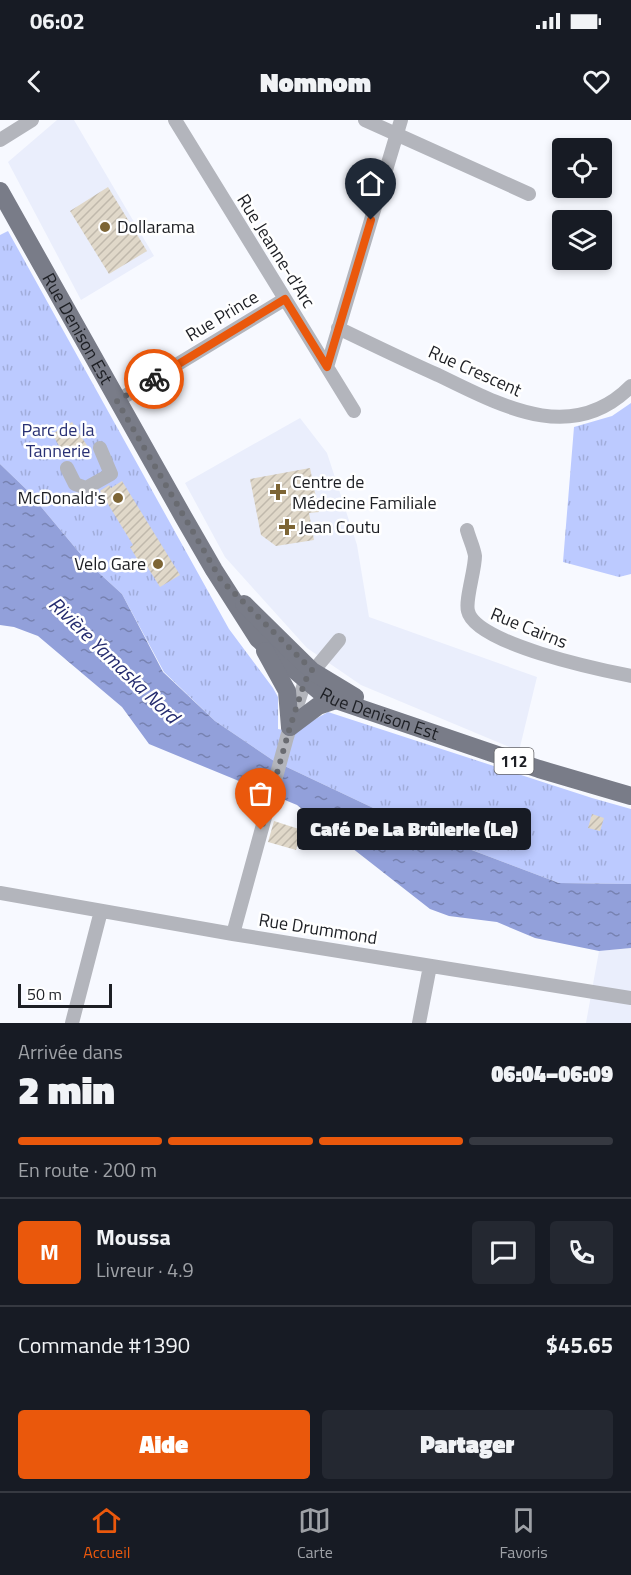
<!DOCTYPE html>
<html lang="fr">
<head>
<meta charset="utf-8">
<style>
  body { margin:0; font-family:"Titillium Web",sans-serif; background:#242831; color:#f1f3f6; height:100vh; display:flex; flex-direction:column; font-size:22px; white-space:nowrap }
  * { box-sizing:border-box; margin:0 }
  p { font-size:20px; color:#9ea1a6 }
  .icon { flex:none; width:33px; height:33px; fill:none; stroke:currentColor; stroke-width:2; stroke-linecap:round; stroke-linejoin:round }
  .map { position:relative; height:903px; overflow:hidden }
  .drawer { display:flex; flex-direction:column; background:#171b24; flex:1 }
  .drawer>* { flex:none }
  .fabs { position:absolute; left:552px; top:18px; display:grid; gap:12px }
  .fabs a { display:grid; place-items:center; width:60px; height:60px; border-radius:6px; background:#171b24; box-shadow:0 3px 9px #0003; font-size:30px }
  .scale { position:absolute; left:18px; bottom:15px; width:94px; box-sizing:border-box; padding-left:6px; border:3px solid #1d1f24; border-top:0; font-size:16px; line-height:21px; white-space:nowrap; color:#1d1f24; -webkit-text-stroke:4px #fff; paint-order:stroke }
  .pin { position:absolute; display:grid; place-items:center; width:51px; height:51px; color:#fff; margin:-62px -26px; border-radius:50% 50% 50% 0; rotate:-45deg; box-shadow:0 0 6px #0007 }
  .pin .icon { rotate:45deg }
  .courier { position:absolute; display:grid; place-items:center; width:60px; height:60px; margin:-30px; border:4px solid #ea580c; border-radius:50%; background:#fff; color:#222; box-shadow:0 2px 8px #0007 }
  .bubble { position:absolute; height:42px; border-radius:6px; background:#171b24; box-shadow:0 3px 9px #0003; font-size:20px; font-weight:800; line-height:42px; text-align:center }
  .summary em { font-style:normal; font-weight:800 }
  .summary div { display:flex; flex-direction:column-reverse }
  .summary { display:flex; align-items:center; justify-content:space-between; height:102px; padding:0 18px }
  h1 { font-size:39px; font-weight:800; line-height:45px }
  .bar { display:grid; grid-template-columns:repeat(4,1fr); gap:9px 6px; align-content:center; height:72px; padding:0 18px }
  .bar i { height:8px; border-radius:4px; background:#363941 }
  .bar .active { background:#ea580c }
  .bar p { grid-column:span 4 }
  .line { display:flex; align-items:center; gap:15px; padding:0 18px; border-top:2px solid #363941 }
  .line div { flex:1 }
  .round { display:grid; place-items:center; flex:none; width:63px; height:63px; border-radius:6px; background:#242831 }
  .primary-button { display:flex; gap:12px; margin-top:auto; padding:12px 18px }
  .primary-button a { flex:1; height:69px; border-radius:6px; background:#ea580c; color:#fff; font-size:24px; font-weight:800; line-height:69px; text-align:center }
  .primary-button a+a { background:#242831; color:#f1f3f6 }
  .status { display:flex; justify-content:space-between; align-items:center; height:42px; padding:0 30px; background:#171b24; direction:ltr }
  .status svg { height:16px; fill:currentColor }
  header { display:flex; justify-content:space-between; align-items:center; height:78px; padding:0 18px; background:#171b24; font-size:27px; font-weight:800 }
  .tabs { display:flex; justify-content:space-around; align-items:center; height:84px; border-top:2px solid #363941; background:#171b24; font-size:16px; color:#9ea1a6 }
  .tabs a { display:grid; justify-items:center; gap:3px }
  .tabs .active { color:#ea580c }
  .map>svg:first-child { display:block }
</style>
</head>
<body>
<div class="status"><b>06:02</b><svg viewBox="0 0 49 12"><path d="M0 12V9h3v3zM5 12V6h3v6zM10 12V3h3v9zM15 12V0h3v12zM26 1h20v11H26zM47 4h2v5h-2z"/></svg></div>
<header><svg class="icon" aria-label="back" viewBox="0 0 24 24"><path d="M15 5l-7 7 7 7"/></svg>Nomnom<svg class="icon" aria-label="heart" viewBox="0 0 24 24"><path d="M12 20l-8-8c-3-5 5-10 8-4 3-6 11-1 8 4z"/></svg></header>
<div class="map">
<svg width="631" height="903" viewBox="0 0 631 903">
  <defs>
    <pattern id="park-tufts" width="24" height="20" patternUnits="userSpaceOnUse" patternTransform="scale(1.5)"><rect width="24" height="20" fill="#bccaff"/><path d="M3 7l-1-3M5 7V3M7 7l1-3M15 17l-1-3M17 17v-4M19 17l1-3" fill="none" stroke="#a1adda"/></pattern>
    <pattern id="water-ripples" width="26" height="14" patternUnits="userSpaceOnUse" patternTransform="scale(1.5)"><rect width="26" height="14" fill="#92a0da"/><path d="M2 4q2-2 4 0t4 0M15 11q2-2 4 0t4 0" fill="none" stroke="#7782b1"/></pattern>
    <pattern id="building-hatch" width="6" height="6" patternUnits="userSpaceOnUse" patternTransform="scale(1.5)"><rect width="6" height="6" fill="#e0d8c9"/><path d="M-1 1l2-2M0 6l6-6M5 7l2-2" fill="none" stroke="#c0b9ac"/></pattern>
  </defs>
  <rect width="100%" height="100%" fill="#f7f9ff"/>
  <path fill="#eaeefc" d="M57,0H74L154,136L81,180L8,42Z
    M300,298L327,333L357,425L369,497L537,557L519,631L361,565L307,528L225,437L185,363Z
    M631,828V903H586L599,831Z"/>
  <path fill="url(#park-tufts)" d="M8,111L229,509L273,568L278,577V609L292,612L328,592L592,678L631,689V764L559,763L424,712L274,641L215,601L164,552L122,474L88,443L27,370L0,344V115Z
    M631,283V454L619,457L563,442L574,307L612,296Z"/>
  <path fill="url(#water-ripples)" d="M0,344L27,370L88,443L122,474L163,552L215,601L274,641L424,712L559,763L631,764V828L599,831L535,818L497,802L449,796L430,789L297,685L149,624L122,587L38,516L14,507L0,505Z"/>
  <path fill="url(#building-hatch)" d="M108,67L147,131L109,154L70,91Z
    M72,302L88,327L67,339L52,314Z
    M310,348L319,392L309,393L314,420L276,426L261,415L250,359Z
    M122,361L180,455L160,467L143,440L139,442L130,427L133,425L100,371L109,365L111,368Z
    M592,694L604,698L600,711L588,708Z
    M274,701L302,710L296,730L268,722Z"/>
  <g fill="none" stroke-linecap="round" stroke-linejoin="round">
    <path stroke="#b3b5bc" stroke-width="14" d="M175,0L354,291
      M365,0L529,74
      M0,20L32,0
      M338,208C371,224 404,240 438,255C500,285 572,326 631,266
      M327,247L401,0
      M117,281L285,179
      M67,348L75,364L86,368L111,354L100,328
      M467,410C469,418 474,428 475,436C475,450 465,480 468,491C475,524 601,550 631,556
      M0,773L233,814L631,878
      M233,814L287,617L305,561L339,520
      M72,903L101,791
      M419,903L430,846"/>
    <g stroke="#797c88" stroke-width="18">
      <path id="s1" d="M0,71L184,398L214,450L258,519L319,571L336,580L539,649L631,676"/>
      <path d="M244,484L312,551L355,577"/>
      <path d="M265,531L287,571L290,607"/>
      <path d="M290,607L318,586L336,580"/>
    </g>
  </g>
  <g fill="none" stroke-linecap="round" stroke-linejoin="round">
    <path stroke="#696b71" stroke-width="6" stroke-dasharray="0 10.8" d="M154,259L117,281L221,460L312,550L305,561L290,607L261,710"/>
    <path stroke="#ea580c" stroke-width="8" d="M154,259L285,179L327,247L371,100"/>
  </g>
  <g fill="#7d6535" stroke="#fff" stroke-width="2">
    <circle cx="105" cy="107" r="6"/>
    <path d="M275 363h6v6h6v6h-6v6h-6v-6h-6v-6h6z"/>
    <circle cx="118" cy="378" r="6"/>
    <path d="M284 398h6v6h6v6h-6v6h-6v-6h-6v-6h6z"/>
    <circle cx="158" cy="444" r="6"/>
  </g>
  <g text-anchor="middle" stroke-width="5" stroke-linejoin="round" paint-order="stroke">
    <rect fill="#fff" stroke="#616266" stroke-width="1.5" x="494.5" y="628" width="39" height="26" rx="4.5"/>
    <g font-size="16" font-weight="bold" fill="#1d1f24">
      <text x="514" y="647">112</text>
    </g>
    <g font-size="18" fill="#1d1f24" stroke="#fff" text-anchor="start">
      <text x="117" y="113">Dollarama</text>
      <text x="292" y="368">Centre de<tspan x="292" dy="21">Médecine Familiale</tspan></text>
      <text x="106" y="384" text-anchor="end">McDonald's</text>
      <text x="299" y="413">Jean Coutu</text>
      <text x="146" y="450" text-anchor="end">Velo Gare</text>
    </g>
    <g font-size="18" fill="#1d1f24" stroke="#fff">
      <text transform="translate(276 131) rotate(58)" y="6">Rue Jeanne-d'Arc</text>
      <text transform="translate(222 196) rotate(-31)" y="6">Rue Prince</text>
      <text dy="6" stroke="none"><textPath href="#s1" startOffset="158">Rue Denison Est</textPath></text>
      <text transform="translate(475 251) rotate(24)" y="6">Rue Crescent</text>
      <text transform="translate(529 508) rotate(22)" y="6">Rue Cairns</text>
      <text dy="6" stroke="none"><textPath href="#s1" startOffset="662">Rue Denison Est</textPath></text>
      <text transform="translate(318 809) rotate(9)" y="6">Rue Drummond</text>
    </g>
    <g font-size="18" fill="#283074" stroke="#fff">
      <text x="58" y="316">Parc de la<tspan x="58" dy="21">Tannerie</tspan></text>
    </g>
    <g font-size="20" font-style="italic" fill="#252c6f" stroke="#fff">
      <text transform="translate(114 540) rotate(44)" y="7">Rivière Yamaska Nord</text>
    </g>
  </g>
</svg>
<div class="fabs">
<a><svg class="icon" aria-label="locate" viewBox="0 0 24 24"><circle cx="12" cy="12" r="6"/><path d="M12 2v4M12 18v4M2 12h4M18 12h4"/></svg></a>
<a><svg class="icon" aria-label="layers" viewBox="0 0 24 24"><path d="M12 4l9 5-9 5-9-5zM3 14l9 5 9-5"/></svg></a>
</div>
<div class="scale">50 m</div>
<div class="pin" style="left:261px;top:710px;background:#ea580c"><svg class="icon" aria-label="bag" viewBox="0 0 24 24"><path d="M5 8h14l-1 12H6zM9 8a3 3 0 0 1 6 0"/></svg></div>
<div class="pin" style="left:371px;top:100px;background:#1f2937"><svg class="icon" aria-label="home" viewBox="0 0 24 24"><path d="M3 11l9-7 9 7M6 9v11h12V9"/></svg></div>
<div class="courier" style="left:154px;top:259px"><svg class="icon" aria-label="bike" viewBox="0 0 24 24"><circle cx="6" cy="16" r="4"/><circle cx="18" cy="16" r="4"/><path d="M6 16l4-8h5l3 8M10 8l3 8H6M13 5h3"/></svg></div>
<div class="bubble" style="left:297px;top:688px;width:234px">Café De La Brûlerie (Le)</div>
</div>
<section class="drawer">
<div class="summary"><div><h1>2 min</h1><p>Arrivée dans</p></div><em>06:04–06:09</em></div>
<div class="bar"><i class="active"></i><i class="active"></i><i class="active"></i><i></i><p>En route · 200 m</p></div>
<div class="line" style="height:108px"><b class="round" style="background:#ea580c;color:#fff">M</b><div><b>Moussa</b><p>Livreur · 4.9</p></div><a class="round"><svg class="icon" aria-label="chat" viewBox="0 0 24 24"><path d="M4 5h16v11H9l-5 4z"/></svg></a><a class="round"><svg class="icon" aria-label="phone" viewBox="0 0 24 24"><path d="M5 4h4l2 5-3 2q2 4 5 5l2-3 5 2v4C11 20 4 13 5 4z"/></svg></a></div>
<div class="line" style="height:78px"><div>Commande #1390</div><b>$45.65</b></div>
<div class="primary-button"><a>Aide</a><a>Partager</a></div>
</section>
<nav class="tabs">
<a class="active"><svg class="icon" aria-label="home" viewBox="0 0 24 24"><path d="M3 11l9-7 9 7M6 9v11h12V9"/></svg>Accueil</a>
<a><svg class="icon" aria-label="map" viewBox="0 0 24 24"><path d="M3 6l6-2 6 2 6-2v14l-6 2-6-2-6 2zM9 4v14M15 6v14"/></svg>Carte</a>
<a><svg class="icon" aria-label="saved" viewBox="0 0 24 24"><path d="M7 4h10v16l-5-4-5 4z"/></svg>Favoris</a>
</nav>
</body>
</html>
